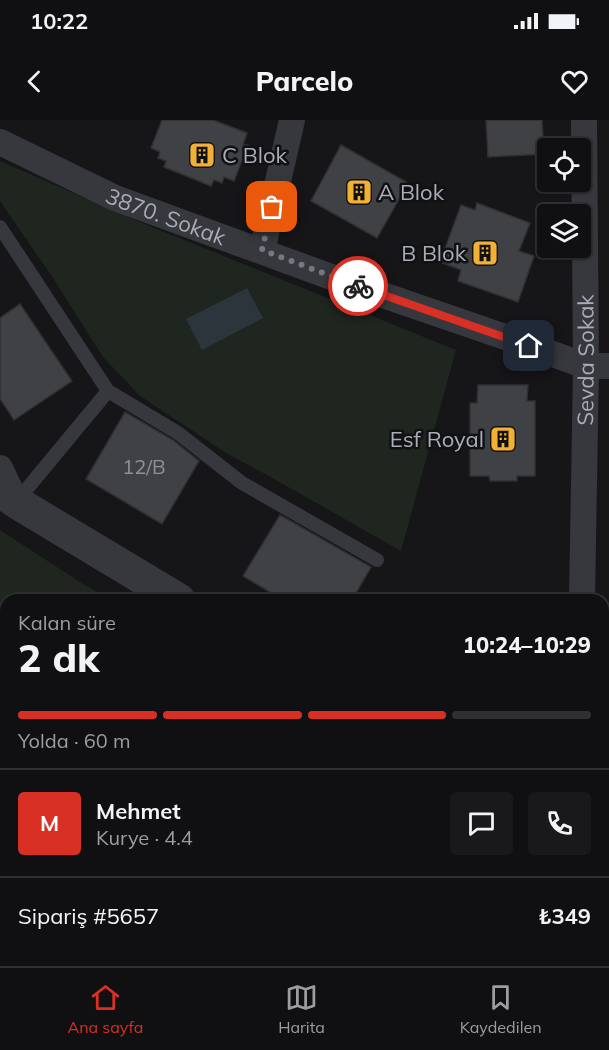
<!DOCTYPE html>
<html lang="tr">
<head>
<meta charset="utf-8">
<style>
  body { margin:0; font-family:Mulish,sans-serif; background:#19191b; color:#f1f3f6; height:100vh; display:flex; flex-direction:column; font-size:22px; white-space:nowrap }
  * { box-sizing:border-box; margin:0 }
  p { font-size:20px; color:#9c9d9f }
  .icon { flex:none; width:33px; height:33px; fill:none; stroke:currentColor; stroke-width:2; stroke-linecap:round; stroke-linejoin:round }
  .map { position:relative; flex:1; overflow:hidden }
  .details { position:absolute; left:0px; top:474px; width:609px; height:372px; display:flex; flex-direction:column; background:#101012; border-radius:18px 18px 0 0; box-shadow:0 2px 4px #0004,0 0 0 2px #303032 }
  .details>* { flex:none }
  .fabs { position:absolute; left:537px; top:18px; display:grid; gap:12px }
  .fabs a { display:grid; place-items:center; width:54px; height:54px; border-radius:6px; background:#101012; box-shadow:0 2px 4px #0004,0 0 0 2px #303032; font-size:30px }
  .pin { position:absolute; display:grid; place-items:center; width:51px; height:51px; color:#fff; margin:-26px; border-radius:12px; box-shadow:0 3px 9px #0006 }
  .courier { position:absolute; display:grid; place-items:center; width:60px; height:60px; margin:-30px; border:4px solid #d93025; border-radius:50%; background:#fff; color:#222; box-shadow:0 2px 8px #0007 }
  .head em { font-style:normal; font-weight:800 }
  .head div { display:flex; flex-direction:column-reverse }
  .head { display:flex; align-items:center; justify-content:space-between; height:102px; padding:0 18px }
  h1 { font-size:39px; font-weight:800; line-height:45px }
  .bar { display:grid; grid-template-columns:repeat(4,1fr); gap:9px 6px; align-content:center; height:72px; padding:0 18px }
  .bar i { height:8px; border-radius:4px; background:#303032 }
  .bar .current { background:#d93025 }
  .bar p { grid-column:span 4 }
  .line { display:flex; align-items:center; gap:15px; padding:0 18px; border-top:2px solid #303032 }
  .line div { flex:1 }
  .round { display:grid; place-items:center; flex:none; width:63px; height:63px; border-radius:6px; background:#19191b }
  .status { display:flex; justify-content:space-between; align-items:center; height:42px; padding:0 30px; background:#101012; direction:ltr }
  .status svg { height:16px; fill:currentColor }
  header { display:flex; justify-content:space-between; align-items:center; height:78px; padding:0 18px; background:#101012; font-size:27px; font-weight:800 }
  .tabs { display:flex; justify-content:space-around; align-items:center; height:84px; border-top:2px solid #303032; background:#101012; font-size:16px; color:#9c9d9f }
  .tabs a { display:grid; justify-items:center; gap:3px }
  .tabs .current { color:#d93025 }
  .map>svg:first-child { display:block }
</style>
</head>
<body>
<div class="status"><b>10:22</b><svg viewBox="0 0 49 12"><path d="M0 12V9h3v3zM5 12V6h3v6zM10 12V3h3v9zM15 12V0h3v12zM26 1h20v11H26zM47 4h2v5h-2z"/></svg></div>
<header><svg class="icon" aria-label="back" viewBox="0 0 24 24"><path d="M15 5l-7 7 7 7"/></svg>Parcelo<svg class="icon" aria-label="heart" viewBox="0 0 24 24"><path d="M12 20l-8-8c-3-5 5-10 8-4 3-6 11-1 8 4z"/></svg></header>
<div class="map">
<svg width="609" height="846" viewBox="0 0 609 846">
  <rect width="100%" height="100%" fill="#161618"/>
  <path fill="#1e261f" d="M0,41L140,102L456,230L401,431L267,355L226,333L140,276L103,237L53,158L0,81Z
    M0,410L83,464L113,480H6V717L0,709Z"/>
  <path fill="#2c353c" d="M247,168L263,198L202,230L186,199Z
    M603,819H609V846H402L421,840H603Z"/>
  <path fill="#404145" stroke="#303034" stroke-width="1.5" d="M162,0H213L247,13L243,25H248L234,61L224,57L222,63L214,60L211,66L164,47L166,41L158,38L160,32L151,28Z
    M486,0H542L544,34L488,37Z
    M341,25L408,63L377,118L311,81Z
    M477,83L530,103L519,131L534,136L518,182L458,161L461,150L440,142L461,85L475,90Z
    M20,184L72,261L14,300L0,279V198Z
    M478,265H528L527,281H535V356H517V361H490L489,356H470V283H477Z
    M125,292L173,320L199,341L162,404L86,359Z
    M280,395L371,447L352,480H283L243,456Z"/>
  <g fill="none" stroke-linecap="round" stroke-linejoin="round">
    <path stroke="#3d3f44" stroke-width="4" stroke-dasharray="3 4.5" stroke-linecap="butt" d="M0,486C3,520 3,554 6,589"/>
    <path stroke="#37383d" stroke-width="14" d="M0,107L108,271L178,313L242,363L377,440
      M16,382L108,271"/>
    <g stroke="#37383d" stroke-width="26">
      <path id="s1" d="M0,22L115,78L345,162L511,219L586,246H609"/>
      <path d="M262,131L292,0"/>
      <path d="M0,348L16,382"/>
      <path id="s2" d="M582,480L586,246L584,0"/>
      <path d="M0,740L6,748"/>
      <path d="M0,811L6,807"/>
      <path d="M79,840L84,846"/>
      <path d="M251,846L257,840"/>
    </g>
    <path stroke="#37383d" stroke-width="33" d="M0,371L16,382L179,480
      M603,737L609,738"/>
  </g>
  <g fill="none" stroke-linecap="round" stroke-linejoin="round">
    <path stroke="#757880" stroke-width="6" stroke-dasharray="0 10.8" d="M272,87L262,130L358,166"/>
    <path stroke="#d93025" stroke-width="8" d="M358,166L529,226"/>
  </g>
  <defs>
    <symbol id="building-square" viewBox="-11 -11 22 22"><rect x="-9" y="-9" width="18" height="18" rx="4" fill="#f2b134" stroke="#111113"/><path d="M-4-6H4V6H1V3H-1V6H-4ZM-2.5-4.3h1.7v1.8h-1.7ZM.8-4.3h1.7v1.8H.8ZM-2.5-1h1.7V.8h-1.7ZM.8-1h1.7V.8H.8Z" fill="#111"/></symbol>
  </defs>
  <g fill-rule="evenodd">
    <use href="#building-square" x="187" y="20" width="30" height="30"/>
    <use href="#building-square" x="344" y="57" width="30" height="30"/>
    <use href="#building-square" x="470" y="118" width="30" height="30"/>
    <use href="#building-square" x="488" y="304" width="30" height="30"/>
  </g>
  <g text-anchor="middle" stroke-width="5" stroke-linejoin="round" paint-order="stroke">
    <g font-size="20" fill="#8e929b">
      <text x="144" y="354">12/B</text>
    </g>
    <g font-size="22" fill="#a8adb8" stroke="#111113" text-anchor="start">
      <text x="222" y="43">C Blok</text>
      <text x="378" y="80">A Blok</text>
      <text x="466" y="141" text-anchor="end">B Blok</text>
      <text x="484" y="327" text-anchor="end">Esf Royal</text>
    </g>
    <g font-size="22" fill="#a8adb8" stroke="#111113">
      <text dy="8" stroke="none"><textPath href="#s1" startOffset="182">3870. Sokak</textPath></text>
      <text dy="8" stroke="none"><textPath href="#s2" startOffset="240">Sevda Sokak</textPath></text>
    </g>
  </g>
</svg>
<div class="fabs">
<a><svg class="icon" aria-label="locate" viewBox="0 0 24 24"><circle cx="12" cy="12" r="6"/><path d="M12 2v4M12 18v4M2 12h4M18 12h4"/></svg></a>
<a><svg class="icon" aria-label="layers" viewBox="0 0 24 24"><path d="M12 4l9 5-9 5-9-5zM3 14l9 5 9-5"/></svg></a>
</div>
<div class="pin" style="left:272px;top:87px;background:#ea580c"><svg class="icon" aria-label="bag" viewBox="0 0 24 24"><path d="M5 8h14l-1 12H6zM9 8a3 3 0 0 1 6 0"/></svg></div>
<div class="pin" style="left:529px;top:226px;background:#1f2937"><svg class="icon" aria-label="home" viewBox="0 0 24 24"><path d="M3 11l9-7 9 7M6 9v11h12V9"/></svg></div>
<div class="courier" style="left:358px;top:166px"><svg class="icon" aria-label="bike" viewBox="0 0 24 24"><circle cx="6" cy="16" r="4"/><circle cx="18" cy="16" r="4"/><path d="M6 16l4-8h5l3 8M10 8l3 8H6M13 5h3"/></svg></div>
<section class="details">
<div class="head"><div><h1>2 dk</h1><p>Kalan süre</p></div><em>10:24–10:29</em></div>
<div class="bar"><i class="current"></i><i class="current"></i><i class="current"></i><i></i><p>Yolda · 60 m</p></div>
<div class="line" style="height:108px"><b class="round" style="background:#d93025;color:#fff">M</b><div><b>Mehmet</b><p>Kurye · 4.4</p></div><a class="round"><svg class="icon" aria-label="chat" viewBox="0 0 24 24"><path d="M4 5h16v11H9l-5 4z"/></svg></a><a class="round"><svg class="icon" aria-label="phone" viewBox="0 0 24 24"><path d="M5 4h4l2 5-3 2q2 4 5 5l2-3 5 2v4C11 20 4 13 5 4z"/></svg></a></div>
<div class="line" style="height:78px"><div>Sipariş #5657</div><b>₺349</b></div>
</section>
</div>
<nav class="tabs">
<a class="current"><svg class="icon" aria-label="home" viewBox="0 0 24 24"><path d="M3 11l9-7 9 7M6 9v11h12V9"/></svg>Ana sayfa</a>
<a><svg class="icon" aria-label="map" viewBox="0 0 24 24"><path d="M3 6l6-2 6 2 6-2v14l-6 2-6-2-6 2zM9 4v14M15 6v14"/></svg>Harita</a>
<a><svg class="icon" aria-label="saved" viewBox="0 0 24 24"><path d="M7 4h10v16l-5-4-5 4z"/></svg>Kaydedilen</a>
</nav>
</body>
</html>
